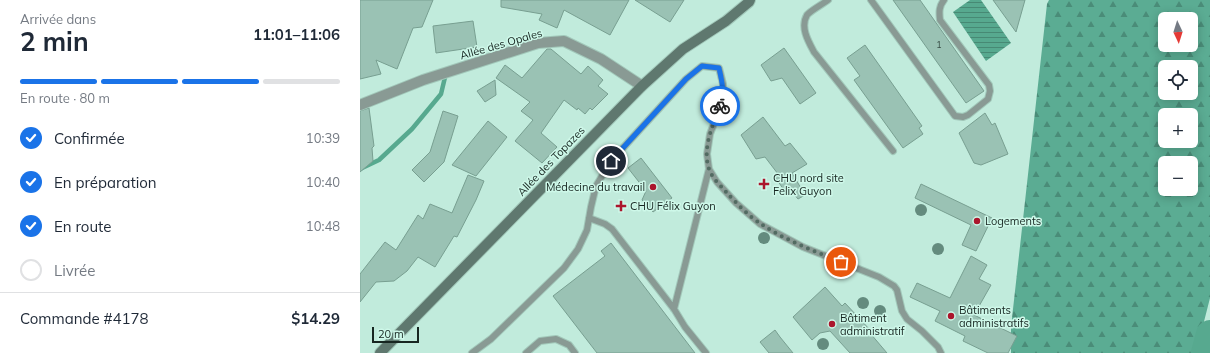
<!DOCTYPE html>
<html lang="fr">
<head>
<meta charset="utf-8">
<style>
  body { margin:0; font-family:Mulish,sans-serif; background:#f6f6f7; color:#1f2937; height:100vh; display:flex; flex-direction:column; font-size:15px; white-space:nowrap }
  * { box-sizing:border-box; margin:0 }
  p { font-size:13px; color:#747a83 }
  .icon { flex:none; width:22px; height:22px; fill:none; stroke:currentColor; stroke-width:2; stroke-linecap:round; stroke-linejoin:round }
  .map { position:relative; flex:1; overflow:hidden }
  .side { display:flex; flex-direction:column; background:#fff; width:360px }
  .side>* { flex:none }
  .needle { width:26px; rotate:176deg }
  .tools { position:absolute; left:798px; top:12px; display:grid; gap:8px }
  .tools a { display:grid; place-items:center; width:40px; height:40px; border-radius:6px; background:#fff; box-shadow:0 2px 10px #0003; font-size:20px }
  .scale { position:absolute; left:12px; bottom:10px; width:47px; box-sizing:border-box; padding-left:4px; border:2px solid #172621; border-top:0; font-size:11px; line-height:14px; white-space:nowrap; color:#172621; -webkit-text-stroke:3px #cef8e9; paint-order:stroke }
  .pin { position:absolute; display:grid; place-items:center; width:34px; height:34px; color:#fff; margin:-17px; border:2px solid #fff; border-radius:50%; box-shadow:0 1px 4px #0007 }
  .courier { position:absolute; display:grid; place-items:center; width:40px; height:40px; margin:-20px; border:3px solid #1a73e8; border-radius:50%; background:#fff; color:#222; box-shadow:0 1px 5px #0007 }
  .summary em { font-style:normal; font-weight:700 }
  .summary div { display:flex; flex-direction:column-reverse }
  .summary { display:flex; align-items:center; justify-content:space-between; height:68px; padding:0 20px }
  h1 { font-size:26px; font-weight:700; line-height:30px }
  .bar { display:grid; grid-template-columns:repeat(4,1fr); gap:6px 4px; align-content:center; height:48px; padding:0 20px }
  .bar i { height:5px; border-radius:3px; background:#e0e1e3 }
  .bar .current { background:#1a73e8 }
  .bar p { grid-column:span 4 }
  .line { display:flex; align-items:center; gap:10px; padding:0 20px; border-top:1px solid #e0e1e3 }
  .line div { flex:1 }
  ol { padding:0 20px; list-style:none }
  li { display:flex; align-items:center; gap:12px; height:44px }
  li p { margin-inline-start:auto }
  li .icon { padding:4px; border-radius:50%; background:#1a73e8; color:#fff; stroke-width:4 }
  li:last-child { color:#747a83 }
  li i { width:22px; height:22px; border:2px solid #e0e1e3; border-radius:50% }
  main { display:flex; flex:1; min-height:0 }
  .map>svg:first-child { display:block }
</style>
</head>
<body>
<main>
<section class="side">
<div class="summary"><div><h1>2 min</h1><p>Arrivée dans</p></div><em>11:01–11:06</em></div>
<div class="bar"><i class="current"></i><i class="current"></i><i class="current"></i><i></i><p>En route · 80 m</p></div>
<ol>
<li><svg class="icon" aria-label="check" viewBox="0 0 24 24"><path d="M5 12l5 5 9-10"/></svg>Confirmée<p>10:39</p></li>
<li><svg class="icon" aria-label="check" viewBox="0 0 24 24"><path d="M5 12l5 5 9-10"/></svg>En préparation<p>10:40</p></li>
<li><svg class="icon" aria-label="check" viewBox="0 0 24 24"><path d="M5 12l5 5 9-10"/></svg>En route<p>10:48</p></li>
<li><i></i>Livrée</li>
</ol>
<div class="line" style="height:52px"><div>Commande #4178</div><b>$14.29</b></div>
</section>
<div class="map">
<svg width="850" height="353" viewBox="0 0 850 353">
  <defs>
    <pattern id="forest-firs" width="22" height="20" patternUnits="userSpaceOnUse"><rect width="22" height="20" fill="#5bac93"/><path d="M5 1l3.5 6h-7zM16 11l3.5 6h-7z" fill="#4a8c78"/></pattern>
    <pattern id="water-rules" width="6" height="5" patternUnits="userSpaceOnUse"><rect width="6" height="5" fill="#57a98f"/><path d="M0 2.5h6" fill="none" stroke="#478974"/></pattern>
  </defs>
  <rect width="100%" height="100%" fill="#c1ebdc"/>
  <path fill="url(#forest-firs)" fill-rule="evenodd" d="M689,0H850V298L836,353H651V327L687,4ZM805,19H831V45H805ZM805,67H831V93H805ZM805,115H831V141H805ZM805,163H831V189H805Z"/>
  <path fill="url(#water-rules)" d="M610,0H621L651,43L626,61L593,12Z"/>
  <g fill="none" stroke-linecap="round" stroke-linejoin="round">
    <path stroke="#57a98f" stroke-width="4.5" d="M0,169L19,160L52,129L81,94L86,73"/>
    <path stroke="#57a98f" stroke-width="28" d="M845,353L850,334"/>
  </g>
  <path fill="#9ac2b4" stroke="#789f91" d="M0,0H73L62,27L53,28L37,69L16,60L21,74L0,79Z
    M141,0H269L250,35L204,10L197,28L179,20L182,14L141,7Z
    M275,0H324L310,22Z
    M533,0H560L624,91L606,103Z
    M633,0H665L656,32Z
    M113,21L117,47L76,53L73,26Z
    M505,45L562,126L559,128L563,134L543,148L494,80L500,76L487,58Z
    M424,48L456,93L440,104L422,78L411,81L401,65Z
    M187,49H191L221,74L228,66L243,80L238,86L248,94L232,110L230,108L225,114L218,108L217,110L204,100L181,133L197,147L182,163L155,141L173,120L161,111L170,102L136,78L145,65L162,78Z
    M135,80L136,95L125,102L117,91Z
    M9,108L14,146L12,148L13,161L0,172V111Z
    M83,111L98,116L84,162L64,182L52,170L70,152Z
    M625,113L632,125L635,123L648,154L621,165L614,163L599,133Z
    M403,117L425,146L430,143L447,164L432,173L445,195L438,199L429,188L424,190L415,177L418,174L405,157L396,159L381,135Z
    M128,121L147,137L116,176L92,165Z
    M281,158L312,198L293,212L282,200L286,191L268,168Z
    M108,175L124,181L116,200L97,237L94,236L75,267L58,257L47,271L34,281L16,282L0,302V274L25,242L36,250L58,215L63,219L70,204L92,213Z
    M561,184L632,218L616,251L602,245L611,225L555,198Z
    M251,243L335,353H237L193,296L245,256L241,251Z
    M611,256L627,265L619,279L631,285L614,315L657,336L648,353H628L603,341L605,336L575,321L580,311L550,297L557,283L590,298Z
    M465,287L482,306L485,303L511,331L510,333L527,353H490L470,331L460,333L452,340L433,317Z
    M415,330L420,337L433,353H409L400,342Z"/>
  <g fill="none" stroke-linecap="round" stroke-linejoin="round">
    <defs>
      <path id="lane" d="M468,0C463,4 450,11 447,15C440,27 448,41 454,52L533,151
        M511,0L595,116L603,117L608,115L628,99L630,91L629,85L580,20C579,12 579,6 584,0
        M229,218L245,224L252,229L314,309L325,327L346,353
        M314,309L349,169
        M112,353L131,339L204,268L218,249L227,230L231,207L236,186L251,161L326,79L342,66L359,68L363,84V100L350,134L347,154L349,169L357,182L376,203L400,224L443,247L519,277L534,286L537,290L542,311L547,319L562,331L578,347L581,353
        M166,353L180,341L196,339L209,345L215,353"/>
      <path id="street" d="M0,105L63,80L178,43L204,41L241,59L282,86"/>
      <path id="secondary" d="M20,353L282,86L323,49L366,21L389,2L390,0"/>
    </defs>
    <use href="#lane" stroke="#a2c8ba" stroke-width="8"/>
    <use href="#street" stroke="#a2c8ba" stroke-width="12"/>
    <use href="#secondary" stroke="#a2c8ba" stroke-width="12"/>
    <use href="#lane" stroke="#899a94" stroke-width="6"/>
    <use href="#street" stroke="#899a94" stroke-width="10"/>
    <use href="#secondary" stroke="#5f786f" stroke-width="10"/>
  </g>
  <g fill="#648b7e">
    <circle cx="561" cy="210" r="6"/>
    <circle cx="404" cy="238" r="6"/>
    <circle cx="578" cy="249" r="6"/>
    <circle cx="503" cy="303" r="6"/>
    <circle cx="520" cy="311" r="6"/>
    <circle cx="463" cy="344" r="6"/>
  </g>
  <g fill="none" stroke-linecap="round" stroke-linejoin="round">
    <path stroke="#526b62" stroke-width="4" stroke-dasharray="0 7.2" d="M360,106C353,125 342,148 349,169C352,178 361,186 367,193C376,203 390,217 401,224C425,240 454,251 481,262"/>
    <path stroke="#1a73e8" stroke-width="5" d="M251,161L326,79L342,66L359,68C362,81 365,94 360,106"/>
  </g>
  <g fill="#ab152c" stroke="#cef8e9" stroke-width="1.5">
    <path d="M402 178h4v4h4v4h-4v4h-4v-4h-4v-4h4z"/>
    <circle cx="293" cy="187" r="4"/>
    <path d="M259 200h4v4h4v4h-4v4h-4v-4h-4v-4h4z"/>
    <circle cx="617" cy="221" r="4"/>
    <circle cx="591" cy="316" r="4"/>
    <circle cx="472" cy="324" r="4"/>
  </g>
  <g text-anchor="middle" stroke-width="3" stroke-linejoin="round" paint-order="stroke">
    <g font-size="9" fill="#384d46">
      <text x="579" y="48">1</text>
    </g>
    <g font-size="11" fill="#172621" stroke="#cef8e9">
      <text transform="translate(141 44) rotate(-16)" y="4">Allée des Opales</text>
      <text transform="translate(191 161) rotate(-46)" y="4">Allée des Topazes</text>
    </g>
    <g font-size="11" fill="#172621" stroke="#cef8e9" text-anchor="start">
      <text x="413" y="182">CHU nord site<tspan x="413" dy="13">Felix Guyon</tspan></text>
      <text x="285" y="191" text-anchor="end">Médecine du travail</text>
      <text x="270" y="210">CHU Félix Guyon</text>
      <text x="625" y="225">Logements</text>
      <text x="599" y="314">Bâtiments<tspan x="599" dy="13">administratifs</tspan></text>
      <text x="480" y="322">Bâtiment<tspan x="480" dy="13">administratif</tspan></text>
    </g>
  </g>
</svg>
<div class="tools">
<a><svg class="needle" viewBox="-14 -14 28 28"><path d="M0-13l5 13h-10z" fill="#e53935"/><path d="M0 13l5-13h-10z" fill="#747a83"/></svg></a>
<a><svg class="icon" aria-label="locate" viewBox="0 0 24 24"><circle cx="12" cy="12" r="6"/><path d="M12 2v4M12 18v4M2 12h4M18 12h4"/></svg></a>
<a>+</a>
<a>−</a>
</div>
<div class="scale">20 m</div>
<div class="pin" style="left:481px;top:262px;background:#ea580c"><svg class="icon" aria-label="bag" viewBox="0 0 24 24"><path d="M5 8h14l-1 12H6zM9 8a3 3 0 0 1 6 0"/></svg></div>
<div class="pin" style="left:251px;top:161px;background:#1f2937"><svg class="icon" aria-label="home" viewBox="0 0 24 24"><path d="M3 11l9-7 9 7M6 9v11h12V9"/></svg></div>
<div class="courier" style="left:360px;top:106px"><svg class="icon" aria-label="bike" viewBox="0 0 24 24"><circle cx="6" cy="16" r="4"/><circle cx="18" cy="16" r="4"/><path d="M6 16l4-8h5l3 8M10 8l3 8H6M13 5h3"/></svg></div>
</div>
</main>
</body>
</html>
